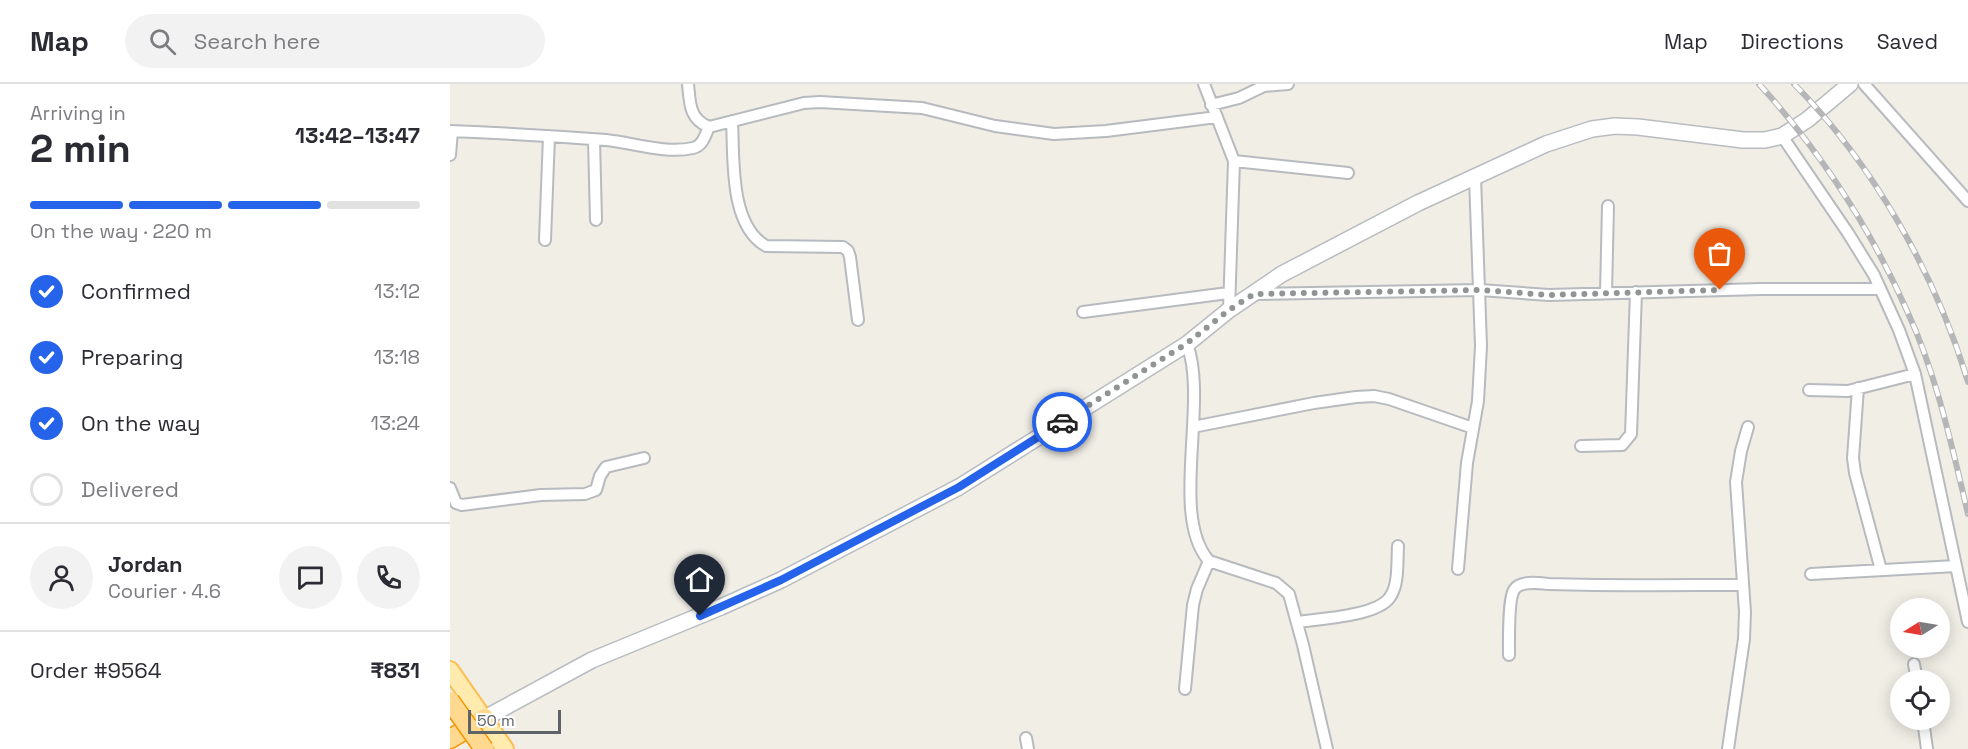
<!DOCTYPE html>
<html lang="en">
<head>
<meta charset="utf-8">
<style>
  body { margin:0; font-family:"Space Grotesk",sans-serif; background:#f2f2f3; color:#2b2b33; height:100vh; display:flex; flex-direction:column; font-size:22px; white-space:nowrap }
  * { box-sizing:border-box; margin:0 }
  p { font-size:20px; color:#7c7c81 }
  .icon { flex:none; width:33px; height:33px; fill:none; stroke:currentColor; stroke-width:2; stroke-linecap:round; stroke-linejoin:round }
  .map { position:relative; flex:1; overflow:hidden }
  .drawer { display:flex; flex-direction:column; background:#fff; width:450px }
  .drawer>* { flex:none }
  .needle { width:39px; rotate:259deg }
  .fabs { position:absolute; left:1440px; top:514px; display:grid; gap:12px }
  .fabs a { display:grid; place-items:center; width:60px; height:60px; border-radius:50%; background:#fff; box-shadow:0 3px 15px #0003; font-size:30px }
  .scale { position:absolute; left:18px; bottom:15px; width:93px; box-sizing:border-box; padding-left:6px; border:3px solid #5e6368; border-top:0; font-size:16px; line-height:21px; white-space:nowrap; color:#5e6368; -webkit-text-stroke:4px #fff; paint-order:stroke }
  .pin { position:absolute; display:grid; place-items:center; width:51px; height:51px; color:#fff; margin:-62px -26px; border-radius:50% 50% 50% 0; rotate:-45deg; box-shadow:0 0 6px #0007 }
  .pin .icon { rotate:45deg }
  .courier { position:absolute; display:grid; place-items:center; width:60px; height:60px; margin:-30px; border:4px solid #2563eb; border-radius:50%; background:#fff; color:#222; box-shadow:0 2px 8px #0007 }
  .headline em { font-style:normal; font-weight:700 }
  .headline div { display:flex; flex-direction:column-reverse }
  .headline { display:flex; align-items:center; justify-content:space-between; height:102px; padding:0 30px }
  h1 { font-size:39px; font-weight:700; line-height:45px }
  .bar { display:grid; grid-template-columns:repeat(4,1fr); gap:9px 6px; align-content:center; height:72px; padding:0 30px }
  .bar i { height:8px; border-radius:4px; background:#e1e1e2 }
  .bar .on { background:#2563eb }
  .bar p { grid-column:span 4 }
  .line { display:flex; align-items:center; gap:15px; padding:0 30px; border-top:2px solid #e1e1e2 }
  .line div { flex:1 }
  .round { display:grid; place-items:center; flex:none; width:63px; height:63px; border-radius:32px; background:#f2f2f3 }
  ol { padding:0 30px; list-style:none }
  li { display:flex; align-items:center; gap:18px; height:66px }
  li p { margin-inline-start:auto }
  li .icon { padding:6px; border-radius:50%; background:#2563eb; color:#fff; stroke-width:4 }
  li:last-child { color:#7c7c81 }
  li i { width:33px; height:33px; border:3px solid #e1e1e2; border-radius:50% }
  header { display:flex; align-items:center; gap:36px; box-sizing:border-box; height:84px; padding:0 30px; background:#fff; border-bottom:2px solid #e1e1e2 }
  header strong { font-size:28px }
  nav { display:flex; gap:33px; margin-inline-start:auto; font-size:21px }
  .search { width:420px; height:54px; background:#f2f2f3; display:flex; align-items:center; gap:15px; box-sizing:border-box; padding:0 21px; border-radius:33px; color:#7c7c81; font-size:22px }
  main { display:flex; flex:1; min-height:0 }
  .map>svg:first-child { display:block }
</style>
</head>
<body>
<header>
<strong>Map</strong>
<div class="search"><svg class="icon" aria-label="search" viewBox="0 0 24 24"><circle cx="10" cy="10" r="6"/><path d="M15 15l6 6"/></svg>Search here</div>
<nav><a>Map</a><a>Directions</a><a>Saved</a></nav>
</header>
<main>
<section class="drawer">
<div class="headline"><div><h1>2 min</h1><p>Arriving in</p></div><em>13:42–13:47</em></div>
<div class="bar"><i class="on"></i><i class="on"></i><i class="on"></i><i></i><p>On the way · 220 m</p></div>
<ol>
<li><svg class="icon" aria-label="check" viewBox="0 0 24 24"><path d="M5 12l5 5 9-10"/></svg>Confirmed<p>13:12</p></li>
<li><svg class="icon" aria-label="check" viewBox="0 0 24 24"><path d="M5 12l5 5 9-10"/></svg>Preparing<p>13:18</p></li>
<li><svg class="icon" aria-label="check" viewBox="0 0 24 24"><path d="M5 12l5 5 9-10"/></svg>On the way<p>13:24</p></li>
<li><i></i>Delivered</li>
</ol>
<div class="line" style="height:108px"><a class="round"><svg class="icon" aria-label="person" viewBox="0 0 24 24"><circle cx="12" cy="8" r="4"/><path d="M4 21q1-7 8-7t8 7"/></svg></a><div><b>Jordan</b><p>Courier · 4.6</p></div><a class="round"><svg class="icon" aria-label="chat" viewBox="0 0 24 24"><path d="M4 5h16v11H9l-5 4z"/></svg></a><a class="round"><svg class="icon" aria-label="phone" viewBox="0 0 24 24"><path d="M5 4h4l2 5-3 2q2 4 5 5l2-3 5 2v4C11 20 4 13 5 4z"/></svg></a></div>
<div class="line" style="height:78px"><div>Order #9564</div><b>₹831</b></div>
</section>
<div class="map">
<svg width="1518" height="665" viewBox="0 0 1518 665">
  <rect width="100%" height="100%" fill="#f1eee6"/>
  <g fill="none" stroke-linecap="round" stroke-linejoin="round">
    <defs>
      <path id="street" d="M238,0C240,19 239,35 259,43L354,19L370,18L472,24L545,42L604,50L656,47L767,33
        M754,0L784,77L779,226
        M1414,0L1518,117
        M761,21L789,14L814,2L838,0
        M282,37C284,74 279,141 316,162L393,163L398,167L400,173L408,236
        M0,47C52,49 104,52 156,56C184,59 215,70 243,64C253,62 255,51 259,43
        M1332,52L1398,149L1424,191L1449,246L1465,290L1518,538
        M144,56L146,136
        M0,71L2,47
        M784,77L898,89
        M95,156L99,52
        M1156,209L1158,122
        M804,210L1030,206L1099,211L1311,205H1430
        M633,228L778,209
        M737,260C759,318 719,432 759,477L826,499L839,510L853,561L877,665
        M1408,304L1403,374L1405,389L1431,486
        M1359,306L1398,307L1465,290
        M743,343L864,319L906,313L924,312L939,315L1023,344
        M1131,362L1172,361L1181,350L1186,208
        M0,404L6,419L12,421L91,411L135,410L146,406L150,392L156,383L194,374
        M1008,485L1017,379L1028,317L1031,262L1025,93
        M1361,490L1506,482
        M847,538C869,535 928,532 940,513C949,501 947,477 948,462
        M1059,571C1059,558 1058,515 1064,506C1070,496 1089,499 1099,500C1164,502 1229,501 1293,501
        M1464,580L1467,597
        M735,605L743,521L747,505L759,477
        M1473,636L1477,665
        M576,654L578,665
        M1278,665L1294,555L1295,528L1286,398L1291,367L1298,343"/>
      <path id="secondary" d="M35,634L142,576L271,523L331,496L509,403L737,260L779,226L832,190L968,119L1096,60L1142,45L1165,42L1188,43L1293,56H1315L1332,52L1357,36L1400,0"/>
      <path id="primary" d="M0,586L55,665"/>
      <path id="highway" d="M0,655L35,634"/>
    </defs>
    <use href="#street" stroke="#b7babe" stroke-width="14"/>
    <use href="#secondary" stroke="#b8bcc1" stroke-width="18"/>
    <use href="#primary" stroke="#fbbe55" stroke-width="20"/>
    <use href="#highway" stroke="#f79500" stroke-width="21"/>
    <use href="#street" stroke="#fff" stroke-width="10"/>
    <use href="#secondary" stroke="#fff" stroke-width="15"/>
    <use href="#primary" stroke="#ffebad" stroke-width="16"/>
    <use href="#highway" stroke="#ffd98f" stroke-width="18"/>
    <defs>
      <path id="rail" d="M1309,0C1371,68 1421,145 1458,229C1487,292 1502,363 1518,430
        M1344,0C1423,80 1486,191 1518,298"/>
    </defs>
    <use href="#rail" stroke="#b5b6b7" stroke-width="6"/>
    <use href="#rail" stroke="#fff" stroke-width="4" stroke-dasharray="11" stroke-linecap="butt"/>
    <defs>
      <path id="highway-bridge" d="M0,617L34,665"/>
    </defs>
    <use href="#highway-bridge" stroke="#f79500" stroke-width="21" stroke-linecap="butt"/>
    <use href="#highway-bridge" stroke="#ffd98f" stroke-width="18"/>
  </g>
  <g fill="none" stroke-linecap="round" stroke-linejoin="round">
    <path stroke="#919494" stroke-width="6" stroke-dasharray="0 10.8" d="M612,338L736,260L779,226L804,210L1030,206L1099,211L1270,206"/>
    <path stroke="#2563eb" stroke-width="8" d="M250,532L331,496L509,403L612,338"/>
  </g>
</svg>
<div class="fabs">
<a><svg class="needle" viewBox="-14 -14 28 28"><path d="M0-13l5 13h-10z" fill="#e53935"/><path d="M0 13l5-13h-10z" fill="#7c7c81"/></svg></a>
<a><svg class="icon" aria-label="locate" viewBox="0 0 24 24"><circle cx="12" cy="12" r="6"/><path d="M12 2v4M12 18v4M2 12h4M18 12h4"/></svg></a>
</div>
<div class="scale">50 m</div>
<div class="pin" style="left:1270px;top:206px;background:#ea580c"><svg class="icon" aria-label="bag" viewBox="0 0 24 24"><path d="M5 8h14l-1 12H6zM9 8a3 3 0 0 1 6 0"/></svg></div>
<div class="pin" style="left:250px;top:532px;background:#1f2937"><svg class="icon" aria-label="home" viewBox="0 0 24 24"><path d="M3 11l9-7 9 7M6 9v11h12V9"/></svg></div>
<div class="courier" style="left:612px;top:338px"><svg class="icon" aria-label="car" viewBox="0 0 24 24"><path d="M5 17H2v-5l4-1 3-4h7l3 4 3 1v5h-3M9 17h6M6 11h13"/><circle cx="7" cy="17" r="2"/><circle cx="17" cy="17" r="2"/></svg></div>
</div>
</main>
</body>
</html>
